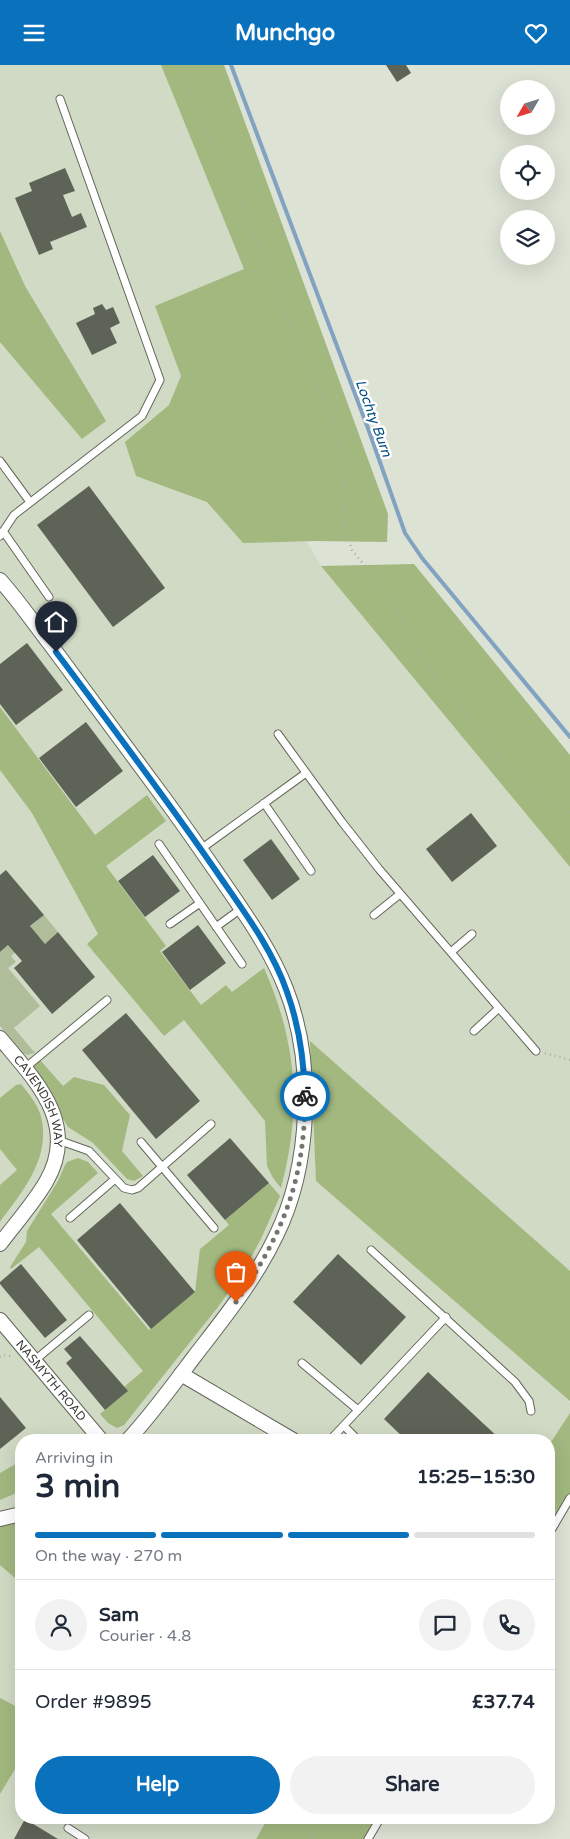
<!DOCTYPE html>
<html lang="en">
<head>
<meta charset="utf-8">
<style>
  body { margin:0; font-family:"Varela Round",sans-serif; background:#f2f2f3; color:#1f2937; height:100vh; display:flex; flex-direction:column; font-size:19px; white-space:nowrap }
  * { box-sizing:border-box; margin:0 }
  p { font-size:16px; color:#747a83 }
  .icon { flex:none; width:28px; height:28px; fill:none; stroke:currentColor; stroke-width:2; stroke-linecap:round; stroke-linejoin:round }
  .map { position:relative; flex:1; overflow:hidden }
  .details { position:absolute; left:15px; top:1369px; width:540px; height:390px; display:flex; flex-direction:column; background:#fff; border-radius:20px; box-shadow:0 5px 20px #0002 }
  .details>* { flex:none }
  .needle { width:32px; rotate:231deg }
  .controls { position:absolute; left:500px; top:15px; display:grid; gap:10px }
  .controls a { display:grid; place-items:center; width:55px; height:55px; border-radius:50%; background:#fff; box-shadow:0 5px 20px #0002; font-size:25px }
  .pin { position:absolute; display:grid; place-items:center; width:42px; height:42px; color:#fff; margin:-51px -21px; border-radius:50% 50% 50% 0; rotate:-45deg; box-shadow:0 0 5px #0007 }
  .pin .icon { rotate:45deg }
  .courier { position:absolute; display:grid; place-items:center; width:50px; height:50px; margin:-25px; border:4px solid #0a71bd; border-radius:50%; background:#fff; color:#222; box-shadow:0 1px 6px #0007 }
  .headline em { font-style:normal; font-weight:700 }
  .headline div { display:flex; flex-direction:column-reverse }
  .headline { display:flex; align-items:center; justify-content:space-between; height:85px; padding:0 20px }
  h1 { font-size:32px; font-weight:700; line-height:38px }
  .bar { display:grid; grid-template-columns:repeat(4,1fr); gap:8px 5px; align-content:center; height:60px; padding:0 20px }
  .bar i { height:6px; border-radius:4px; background:#e0e1e3 }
  .bar .on { background:#0a71bd }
  .bar p { grid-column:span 4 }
  .line { display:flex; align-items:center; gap:12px; padding:0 20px; border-top:1px solid #e0e1e3 }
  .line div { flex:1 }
  .round { display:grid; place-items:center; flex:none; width:52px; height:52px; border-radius:26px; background:#f2f2f3 }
  .cta { display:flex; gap:10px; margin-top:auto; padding:10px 20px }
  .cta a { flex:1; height:58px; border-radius:30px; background:#0a71bd; color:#fff; font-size:20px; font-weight:700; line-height:58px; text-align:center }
  .cta a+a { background:#f2f2f3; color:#1f2937 }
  header { display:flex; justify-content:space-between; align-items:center; height:65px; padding:0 20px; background:#0a71bd; color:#fff; font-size:22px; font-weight:700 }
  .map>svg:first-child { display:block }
</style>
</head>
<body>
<header><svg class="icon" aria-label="menu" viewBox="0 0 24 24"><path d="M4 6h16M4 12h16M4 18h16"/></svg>Munchgo<svg class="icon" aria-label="heart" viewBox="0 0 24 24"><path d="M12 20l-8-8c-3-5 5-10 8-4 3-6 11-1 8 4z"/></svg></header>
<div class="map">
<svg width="570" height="1774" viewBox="0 0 570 1774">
  <rect width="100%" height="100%" fill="#dce2d4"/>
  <path fill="#d1dac5" d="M0,0H161L244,204L237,359L321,501L570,802V1348L549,1380V1375H21V1752L268,1753L256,1774H0Z"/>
  <path fill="#b0bd9b" d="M44,850L58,867L45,879L37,870L11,891L16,897L8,903L40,941L14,963L35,988L27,990L22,988L0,961V887Z"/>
  <path fill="#a2b87f" d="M161,0H224L388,449L387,477L314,476L243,478L207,437L136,411L125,377L169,340L181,311L155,241L244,204Z
    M0,166L25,221L106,356L82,374L0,277Z
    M414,499L570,690V802L321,501Z
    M0,642L95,770L147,730L166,756L106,801L166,881L160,886L201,940L226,920L232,927L264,903C297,978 302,1044 281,1123L273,1113L267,1101L265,1056L184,955L164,971L87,879L98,869L32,748L0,705Z
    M310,976L570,1206V1336L316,1116Z
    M40,995L63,1021L74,1012L104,1020L130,1050L122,1086L143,1111L134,1116L127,1114L93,1078L68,1062L62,1052L54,1033L33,1003Z
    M21,1019C29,1029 40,1042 42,1056C49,1096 22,1127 0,1157V1120L17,1105L0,1084V1033L16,1020Z
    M78,1093L88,1097L98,1108L51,1149L149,1265L195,1227L200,1184L229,1160L225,1155L269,1118L280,1131L261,1174L243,1207L218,1242L124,1360L117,1363L108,1358L100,1349L127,1327L124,1322L143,1306L39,1182L11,1204L10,1202L26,1177L27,1166L58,1116L64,1102L67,1097Z
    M570,1348V1433L549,1469V1380Z
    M21,1396V1426L0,1435V1408Z
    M21,1456V1518L0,1500V1461Z
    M0,1633L21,1644V1694L0,1729Z
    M268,1753H381L368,1774H256Z"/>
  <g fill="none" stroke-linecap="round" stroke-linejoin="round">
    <path stroke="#81a2c1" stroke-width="4" d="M231,0L369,366L405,468L422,493L570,672"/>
  </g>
  <path fill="#5e6357" d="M386,0H406L411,8L397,17Z
    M65,103L75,126L63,130L72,152L81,148L87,162L50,177L53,184L39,190L15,133L32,126L29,118Z
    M102,239L106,245L113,242L120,258L110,263L117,278L92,290L76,258L95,249L93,243Z
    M89,421L165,523L113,562L37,460Z
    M27,578L63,625L16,660L0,639V599Z
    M86,657L123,706L76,742L39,693Z
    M471,748L497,781L452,817L426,784Z
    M271,774L300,814L272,835L243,795Z
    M153,790L180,826L145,852L118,816Z
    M6,805L44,850L30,861L45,879L58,867L95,912L52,949L14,903L22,896L8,880L0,887V810Z
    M198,860L226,898L190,925L162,887Z
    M126,948L200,1036L156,1074L82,985Z
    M230,1073L269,1118L225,1155L187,1110Z
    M120,1138L195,1227L151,1264L77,1175Z
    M338,1189L406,1252L361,1300L293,1237Z
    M21,1199L67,1255L45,1273L0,1219V1217Z
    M80,1271L128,1326L105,1345L66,1298L72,1293L64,1284Z
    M428,1307L501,1375H406L384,1354Z
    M0,1332L26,1363L0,1384Z
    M25,1754L58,1774H14Z"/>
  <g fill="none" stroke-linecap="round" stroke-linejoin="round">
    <defs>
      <path id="service" d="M0,396L30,437
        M3,466L49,532
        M0,471L14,450L142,351L160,315L60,34
        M278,669L342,757L379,804L536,986
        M264,738L311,806
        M159,779L242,899
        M201,784L306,708
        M374,850L400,829
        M170,859L200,838
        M216,862L242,843
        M451,887L472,869
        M474,966L499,943
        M25,1003L107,935
        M58,1075L89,1086L124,1123L132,1125L138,1123L211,1059
        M141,1077L214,1163
        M70,1153L115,1114
        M371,1185L515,1317L529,1336L531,1346
        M34,1296L89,1250
        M302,1298L358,1345
        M344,1361L358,1375
        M330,1375L446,1252
        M549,1469L570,1433
        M68,1763L85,1774
        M368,1774L381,1752"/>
      <g id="minor">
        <path d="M0,515C19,536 35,560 53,583C89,631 125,680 161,729C184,760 206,792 228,824C250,856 272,888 286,924C315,998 311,1100 276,1171C255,1215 224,1253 194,1292C173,1320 152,1349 128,1375"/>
        <path id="s1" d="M0,973C35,1015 80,1059 46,1117C33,1139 15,1159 0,1179"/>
        <path id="s2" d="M0,1255L101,1375"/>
        <path d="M181,1309L293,1375"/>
        <path d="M0,1454L21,1449"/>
      </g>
    </defs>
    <use href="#service" stroke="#62675b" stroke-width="9"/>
    <use href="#minor" stroke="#62675b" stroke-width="16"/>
    <path stroke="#a9aea3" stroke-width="2.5" stroke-dasharray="1 4" stroke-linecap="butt" d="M180,0L194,44L202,63L228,101L295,275L333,355L342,391L345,425L344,461L352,485L387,528L412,574L439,617L505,699L519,715L543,733L570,747
      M545,988L570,995
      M0,1292L2,1290L13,1291
      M549,1411L570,1361
      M311,1774L316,1752"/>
    <use href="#service" stroke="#fff" stroke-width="7"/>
    <use href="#minor" stroke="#fff" stroke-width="14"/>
  </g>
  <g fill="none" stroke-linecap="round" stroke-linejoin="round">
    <path stroke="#73766e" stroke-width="5" stroke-dasharray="0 9" d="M236,1237C283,1169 305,1115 305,1031"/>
    <path stroke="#0a71bd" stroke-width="6" d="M56,587C110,659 165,732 216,806C242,844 272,883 287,927C299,960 304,995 305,1031"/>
  </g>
  <g text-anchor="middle" stroke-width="5" stroke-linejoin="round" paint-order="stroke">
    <g font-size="12" fill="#3a3c37" stroke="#fff">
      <text dy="4" stroke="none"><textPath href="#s1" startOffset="76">CAVENDISH WAY</textPath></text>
      <text dy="4" stroke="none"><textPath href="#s2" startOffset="79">NASMYTH ROAD</textPath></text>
    </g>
    <g font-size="14" font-style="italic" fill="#054f85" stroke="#fff">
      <text transform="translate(374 353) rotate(70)" y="5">Lochty Burn</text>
    </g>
  </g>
</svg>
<div class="controls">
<a><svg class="needle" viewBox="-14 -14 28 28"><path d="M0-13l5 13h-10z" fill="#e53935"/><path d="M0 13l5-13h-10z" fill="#747a83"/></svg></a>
<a><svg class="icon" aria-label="locate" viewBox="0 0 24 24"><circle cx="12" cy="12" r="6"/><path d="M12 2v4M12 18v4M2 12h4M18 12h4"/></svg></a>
<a><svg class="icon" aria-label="layers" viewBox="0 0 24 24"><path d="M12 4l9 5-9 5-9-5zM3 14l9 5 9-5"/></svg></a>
</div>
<div class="pin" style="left:236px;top:1237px;background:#ea580c"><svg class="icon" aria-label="bag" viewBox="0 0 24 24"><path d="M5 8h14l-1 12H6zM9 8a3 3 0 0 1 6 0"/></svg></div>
<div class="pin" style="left:56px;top:587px;background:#1f2937"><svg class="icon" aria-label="home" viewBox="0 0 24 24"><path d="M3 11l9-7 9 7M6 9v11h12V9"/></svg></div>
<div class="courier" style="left:305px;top:1031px"><svg class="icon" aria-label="bike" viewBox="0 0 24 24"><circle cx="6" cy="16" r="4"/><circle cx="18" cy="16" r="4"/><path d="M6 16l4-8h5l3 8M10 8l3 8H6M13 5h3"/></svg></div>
<section class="details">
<div class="headline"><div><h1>3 min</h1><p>Arriving in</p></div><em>15:25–15:30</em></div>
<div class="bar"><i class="on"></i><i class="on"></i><i class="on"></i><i></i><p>On the way · 270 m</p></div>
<div class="line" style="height:90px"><a class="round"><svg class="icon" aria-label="person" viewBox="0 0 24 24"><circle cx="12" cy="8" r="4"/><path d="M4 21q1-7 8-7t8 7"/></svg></a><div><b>Sam</b><p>Courier · 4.8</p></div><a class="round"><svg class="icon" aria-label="chat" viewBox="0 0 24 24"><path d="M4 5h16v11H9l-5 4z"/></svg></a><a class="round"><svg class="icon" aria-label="phone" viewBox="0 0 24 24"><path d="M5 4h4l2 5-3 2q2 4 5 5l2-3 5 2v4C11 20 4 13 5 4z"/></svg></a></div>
<div class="line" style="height:65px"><div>Order #9895</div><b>£37.74</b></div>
<div class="cta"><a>Help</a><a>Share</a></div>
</section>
</div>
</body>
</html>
